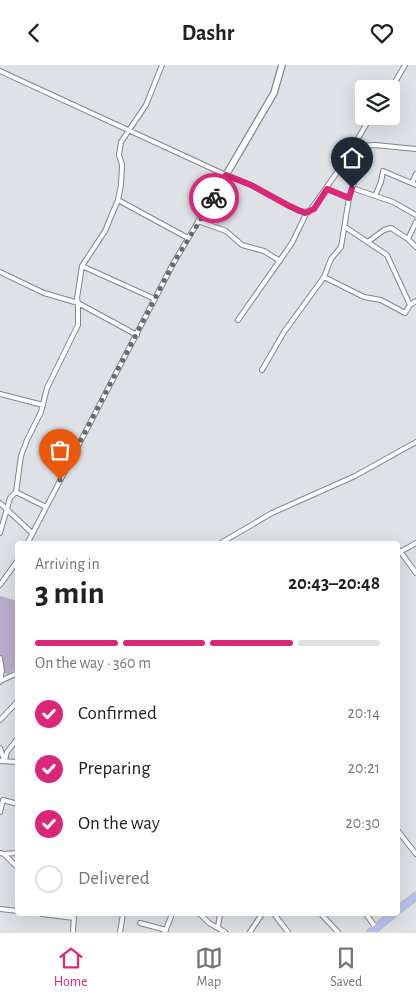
<!DOCTYPE html>
<html lang="en">
<head>
<meta charset="utf-8">
<style>
  body { margin:0; font-family:"Alegreya Sans",sans-serif; background:#f6f6f6; color:#202124; height:100vh; display:flex; flex-direction:column; font-size:19px; white-space:nowrap }
  * { box-sizing:border-box; margin:0 }
  p { font-size:16px; color:#757577 }
  .icon { flex:none; width:28px; height:28px; fill:none; stroke:currentColor; stroke-width:2; stroke-linecap:round; stroke-linejoin:round }
  .map { position:relative; flex:1; overflow:hidden }
  .side { position:absolute; left:15px; top:476px; width:385px; height:375px; display:flex; flex-direction:column; background:#fff; border-radius:5px; box-shadow:0 5px 20px #0002 }
  .side>* { flex:none }
  .buttons { position:absolute; left:355px; top:15px; display:grid; gap:10px }
  .buttons a { display:grid; place-items:center; width:45px; height:45px; border-radius:5px; background:#fff; box-shadow:0 5px 20px #0002; font-size:25px }
  .pin { position:absolute; display:grid; place-items:center; width:42px; height:42px; color:#fff; margin:-51px -21px; border-radius:50% 50% 50% 0; rotate:-45deg; box-shadow:0 0 5px #0007 }
  .pin .icon { rotate:45deg }
  .courier { position:absolute; display:grid; place-items:center; width:50px; height:50px; margin:-25px; border:4px solid #db2777; border-radius:50%; background:#fff; color:#222; box-shadow:0 1px 6px #0007 }
  .headline em { font-style:normal; font-weight:600 }
  .headline div { display:flex; flex-direction:column-reverse }
  .headline { display:flex; align-items:center; justify-content:space-between; height:85px; padding:0 20px }
  h1 { font-size:32px; font-weight:600; line-height:38px }
  .bar { display:grid; grid-template-columns:repeat(4,1fr); gap:8px 5px; align-content:center; height:60px; padding:0 20px }
  .bar i { height:6px; border-radius:4px; background:#e0e0e0 }
  .bar .current { background:#db2777 }
  .bar p { grid-column:span 4 }
  ol { padding:0 20px; list-style:none }
  li { display:flex; align-items:center; gap:15px; height:55px }
  li p { margin-inline-start:auto }
  li .icon { padding:5px; border-radius:50%; background:#db2777; color:#fff; stroke-width:4 }
  li:last-child { color:#757577 }
  li i { width:28px; height:28px; border:2px solid #e0e0e0; border-radius:50% }
  header { display:flex; justify-content:space-between; align-items:center; height:65px; padding:0 20px; background:#fff; font-size:22px; font-weight:600 }
  .menu { display:flex; justify-content:space-around; align-items:center; height:70px; border-top:1px solid #e0e0e0; background:#fff; font-size:14px; color:#757577 }
  .menu a { display:grid; justify-items:center; gap:2px }
  .menu .current { color:#db2777 }
  .map>svg:first-child { display:block }
</style>
</head>
<body>
<header><svg class="icon" aria-label="back" viewBox="0 0 24 24"><path d="M15 5l-7 7 7 7"/></svg>Dashr<svg class="icon" aria-label="heart" viewBox="0 0 24 24"><path d="M12 20l-8-8c-3-5 5-10 8-4 3-6 11-1 8 4z"/></svg></header>
<div class="map">
<svg width="416" height="867" viewBox="0 0 416 867">
  <rect width="100%" height="100%" fill="#dee2e7"/>
  <path fill="#b8aecb" d="M0,531L17,536V604L8,609L4,608L0,593Z"/>
  <g fill="none" stroke-linecap="round" stroke-linejoin="round">
    <defs>
      <path id="street" d="M0,6L226,110
        M391,24L405,0
        M355,81L375,80L416,84
        M345,96L355,107L356,112L349,133L341,182L331,194L324,212L364,232L381,235L405,248L410,240L416,236
        M412,118L416,109
        M352,123L393,137L416,150
        M327,124L349,133
        M375,131L381,117L383,106L416,120
        M118,135L188,173
        M198,156L226,166L242,180L264,186L280,196
        M345,162L387,190L410,240
        M408,174L416,182
        M369,176L384,165L391,163L408,174L416,157
        M82,201L155,234
        M0,207L44,228L78,238V260L47,323L41,347L27,375L21,391L16,427L46,442
        M238,255L292,178L307,147
        M137,270L78,238L77,233L82,201L105,166L118,135L121,120L122,100L119,90L121,77L146,40L162,0
        M262,305L284,267L324,212
        M0,329L43,340
        M0,438L32,468
        M0,468L10,433L16,427
        M27,479L174,197L226,110L251,120L299,146L309,147L345,96L371,51
        M219,479L272,448L355,411L416,377
        M400,486L416,508
        M398,488L416,478
        M0,520L18,495
        M0,593L2,605L0,617
        M0,616L18,608
        M0,655L18,636
        M0,683L4,695
        M5,695L7,687L18,673
        M0,696L18,697
        M0,747L3,735L18,739
        M398,766L416,789
        M0,788L4,789L17,802
        M4,789L16,788
        M0,844L18,846
        M42,849L74,853
        M200,849L209,858L225,867
        M274,849L288,867
        M321,849L338,867
        M366,849L376,863
        M140,858L166,865
        M218,862L220,849
        M73,867L74,849
        M120,867L123,849
        M165,867L172,849
        M250,867L262,849"/>
      <path id="secondary" d="M226,110L274,28L282,0"/>
      <path id="primary" d="M398,845L416,831
        M371,867L393,849"/>
    </defs>
    <use href="#street" stroke="#82858a" stroke-width="6"/>
    <use href="#secondary" stroke="#82858a" stroke-width="8"/>
    <use href="#primary" stroke="#bebfbf" stroke-width="9"/>
    <use href="#street" stroke="#fff" stroke-width="4"/>
    <use href="#secondary" stroke="#fff" stroke-width="5.5"/>
    <use href="#primary" stroke="#b9c0f6" stroke-width="6"/>
  </g>
  <g fill="none" stroke-linecap="round" stroke-linejoin="round">
    <path stroke="#686a6d" stroke-width="5" stroke-dasharray="0 9" d="M60,415L174,197L214,133"/>
    <path stroke="#db2777" stroke-width="6" d="M214,133L226,110L251,120L287,140L305,148L314,144L327,124L349,133L352,123"/>
  </g>
</svg>
<div class="buttons">
<a><svg class="icon" aria-label="layers" viewBox="0 0 24 24"><path d="M12 4l9 5-9 5-9-5zM3 14l9 5 9-5"/></svg></a>
</div>
<div class="pin" style="left:60px;top:415px;background:#ea580c"><svg class="icon" aria-label="bag" viewBox="0 0 24 24"><path d="M5 8h14l-1 12H6zM9 8a3 3 0 0 1 6 0"/></svg></div>
<div class="pin" style="left:352px;top:123px;background:#1f2937"><svg class="icon" aria-label="home" viewBox="0 0 24 24"><path d="M3 11l9-7 9 7M6 9v11h12V9"/></svg></div>
<div class="courier" style="left:214px;top:133px"><svg class="icon" aria-label="bike" viewBox="0 0 24 24"><circle cx="6" cy="16" r="4"/><circle cx="18" cy="16" r="4"/><path d="M6 16l4-8h5l3 8M10 8l3 8H6M13 5h3"/></svg></div>
<section class="side">
<div class="headline"><div><h1>3 min</h1><p>Arriving in</p></div><em>20:43–20:48</em></div>
<div class="bar"><i class="current"></i><i class="current"></i><i class="current"></i><i></i><p>On the way · 360 m</p></div>
<ol>
<li><svg class="icon" aria-label="check" viewBox="0 0 24 24"><path d="M5 12l5 5 9-10"/></svg>Confirmed<p>20:14</p></li>
<li><svg class="icon" aria-label="check" viewBox="0 0 24 24"><path d="M5 12l5 5 9-10"/></svg>Preparing<p>20:21</p></li>
<li><svg class="icon" aria-label="check" viewBox="0 0 24 24"><path d="M5 12l5 5 9-10"/></svg>On the way<p>20:30</p></li>
<li><i></i>Delivered</li>
</ol>
</section>
</div>
<nav class="menu">
<a class="current"><svg class="icon" aria-label="home" viewBox="0 0 24 24"><path d="M3 11l9-7 9 7M6 9v11h12V9"/></svg>Home</a>
<a><svg class="icon" aria-label="map" viewBox="0 0 24 24"><path d="M3 6l6-2 6 2 6-2v14l-6 2-6-2-6 2zM9 4v14M15 6v14"/></svg>Map</a>
<a><svg class="icon" aria-label="saved" viewBox="0 0 24 24"><path d="M7 4h10v16l-5-4-5 4z"/></svg>Saved</a>
</nav>
</body>
</html>
